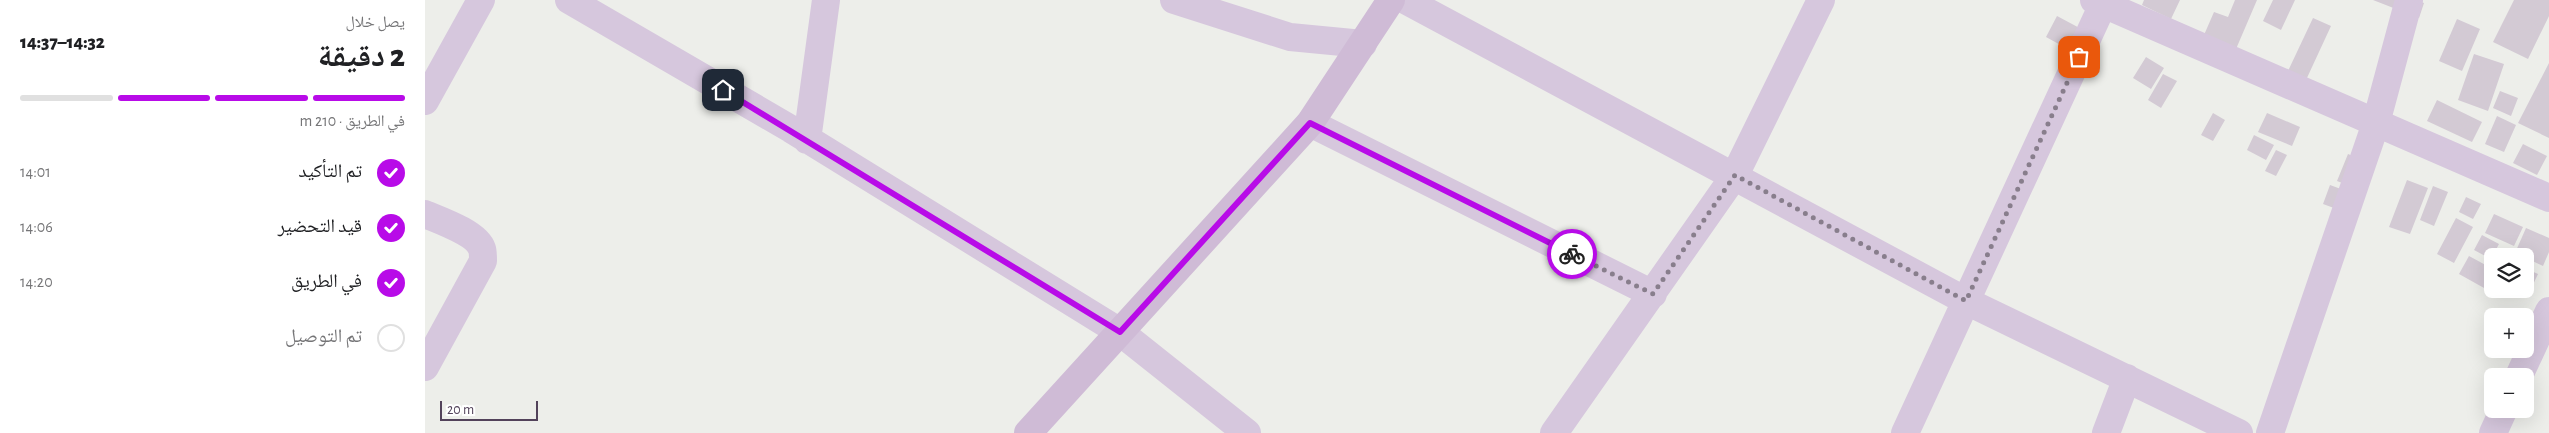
<!DOCTYPE html>
<html lang="ar">
<head>
<meta charset="utf-8">
<style>
  body { margin:0; font-family:"Alegreya Sans","Noto Naskh Arabic",sans-serif; background:#f2f2f2; color:#202124; direction:rtl; height:100vh; display:flex; flex-direction:column; font-size:19px; white-space:nowrap }
  * { box-sizing:border-box; margin:0 }
  p { font-size:16px; color:#757577 }
  .icon { flex:none; width:28px; height:28px; fill:none; stroke:currentColor; stroke-width:2; stroke-linecap:round; stroke-linejoin:round }
  .map { position:relative; flex:1; overflow:hidden; direction:ltr }
  .drawer { display:flex; flex-direction:column; background:#fff; width:425px }
  .drawer>* { flex:none }
  .controls { position:absolute; left:2059px; top:248px; display:grid; gap:10px }
  .controls a { display:grid; place-items:center; width:50px; height:50px; border-radius:8px; background:#fff; box-shadow:0 5px 20px #0002; font-size:25px }
  .scale { position:absolute; left:15px; bottom:12px; width:98px; box-sizing:border-box; padding-left:5px; border:2px solid #52425a; border-top:0; font-size:14px; line-height:18px; white-space:nowrap; color:#52425a; -webkit-text-stroke:4px #fff; paint-order:stroke }
  .pin { position:absolute; display:grid; place-items:center; width:42px; height:42px; color:#fff; margin:-21px; border-radius:10px; box-shadow:0 2px 8px #0006 }
  .courier { position:absolute; display:grid; place-items:center; width:50px; height:50px; margin:-25px; border:4px solid #b80be8; border-radius:50%; background:#fff; color:#222; box-shadow:0 1px 6px #0007 }
  .summary em { font-style:normal; font-weight:800 }
  .summary div { display:flex; flex-direction:column-reverse }
  .summary { display:flex; align-items:center; justify-content:space-between; height:85px; padding:0 20px }
  h1 { font-size:32px; font-weight:800; line-height:38px }
  .bar { display:grid; grid-template-columns:repeat(4,1fr); gap:8px 5px; align-content:center; height:60px; padding:0 20px }
  .bar i { height:6px; border-radius:4px; background:#e0e0e0 }
  .bar .on { background:#b80be8 }
  .bar p { grid-column:span 4 }
  ol { padding:0 20px; list-style:none }
  li { display:flex; align-items:center; gap:15px; height:55px }
  li p { margin-inline-start:auto }
  li .icon { padding:5px; border-radius:50%; background:#b80be8; color:#fff; stroke-width:4 }
  li:last-child { color:#757577 }
  li i { width:28px; height:28px; border:2px solid #e0e0e0; border-radius:50% }
  main { display:flex; flex:1; min-height:0 }
  .map>svg:first-child { display:block }
</style>
</head>
<body>
<main>
<div class="map">
<svg width="2124" height="433" viewBox="0 0 2124 433">
  <rect width="100%" height="100%" fill="#edeeea"/>
  <path fill="#d3cad4" d="M1719,0H1755L1746,19L1717,5Z
    M1810,0H1832L1811,49L1779,35L1789,12L1803,17Z
    M1848,0H1870L1856,30L1838,21Z
    M1948,0H1990L1999,3L1994,18Z
    M2089,0H2124V16L2103,59L2068,42Z
    M1632,16L1662,32L1650,53L1621,37Z
    M1888,18L1906,26L1881,80L1863,71Z
    M2032,19L2055,29L2037,71L2014,61Z
    M2049,54L2079,64L2063,111L2033,100Z
    M1721,57L1739,68L1726,89L1708,78Z
    M2124,63V138L2093,123Z
    M1738,74L1752,81L1736,108L1723,100Z
    M2075,91L2093,98L2086,116L2068,108Z
    M2012,100L2057,122L2047,142L2002,121Z
    M1788,113L1800,120L1788,141L1776,135Z
    M1842,113L1875,127L1867,146L1833,132Z
    M2072,116L2091,125L2079,152L2060,144Z
    M1829,135L1849,145L1841,160L1822,150Z
    M2098,144L2122,156L2112,175L2088,163Z
    M1851,150L1862,155L1851,176L1840,171Z
    M1923,154L1935,159L1925,186L1912,181Z
    M1982,180L2003,188L1985,234L1964,227Z
    M1905,185L1924,192L1917,211L1898,204Z
    M2008,186L2023,192L2009,226L1995,220Z
    M2041,197L2056,204L2048,219L2034,212Z
    M2069,214L2098,227L2089,246L2060,233Z
    M2031,218L2048,227L2029,263L2012,254Z
    M2101,228L2124,238V252L2118,266L2090,253Z
    M2057,235L2074,244L2066,259L2049,250Z
    M2044,256L2068,269V289H2070L2068,293L2034,274Z
    M2100,268L2113,274L2103,295L2088,289H2100Z"/>
  <g fill="none" stroke-linecap="round" stroke-linejoin="round">
    <path stroke="#d6c7dd" stroke-width="28" d="M144,0L366,129L695,332L822,433
      M749,0L865,37L938,44
      M980,0L1541,301L1814,433
      M1669,0L2124,198
      M0,101L56,0
      M885,123L1228,294
      M382,140L401,0
      M0,214C14,220 52,233 57,249C58,252 58,257 58,261L0,367
      M2094,376L2124,311
      M1129,433L1310,175L1396,0
      M1480,433L1680,0
      M1681,433L1702,378
      M1845,433L1951,123L1984,0
      M2068,433L2079,409"/>
    <path stroke="#cfbbd6" stroke-width="28" d="M603,433L885,123L966,0"/>
  </g>
  <g fill="none" stroke-linecap="round" stroke-linejoin="round">
    <path stroke="#887e8c" stroke-width="5" stroke-dasharray="0 9" d="M1147,254L1228,294L1310,175L1541,301L1654,57"/>
    <path stroke="#b80be8" stroke-width="6" d="M298,90L695,332L885,123L1147,254"/>
  </g>
</svg>
<div class="controls">
<a><svg class="icon" aria-label="layers" viewBox="0 0 24 24"><path d="M12 4l9 5-9 5-9-5zM3 14l9 5 9-5"/></svg></a>
<a>+</a>
<a>−</a>
</div>
<div class="scale">20 m</div>
<div class="pin" style="left:1654px;top:57px;background:#ea580c"><svg class="icon" aria-label="bag" viewBox="0 0 24 24"><path d="M5 8h14l-1 12H6zM9 8a3 3 0 0 1 6 0"/></svg></div>
<div class="pin" style="left:298px;top:90px;background:#1f2937"><svg class="icon" aria-label="home" viewBox="0 0 24 24"><path d="M3 11l9-7 9 7M6 9v11h12V9"/></svg></div>
<div class="courier" style="left:1147px;top:254px"><svg class="icon" aria-label="bike" viewBox="0 0 24 24"><circle cx="6" cy="16" r="4"/><circle cx="18" cy="16" r="4"/><path d="M6 16l4-8h5l3 8M10 8l3 8H6M13 5h3"/></svg></div>
</div>
<section class="drawer">
<div class="summary"><div><h1>2 دقيقة</h1><p>يصل خلال</p></div><em>14:32–14:37</em></div>
<div class="bar"><i class="on"></i><i class="on"></i><i class="on"></i><i></i><p>في الطريق · 210 m</p></div>
<ol>
<li><svg class="icon" aria-label="check" viewBox="0 0 24 24"><path d="M5 12l5 5 9-10"/></svg>تم التأكيد<p>14:01</p></li>
<li><svg class="icon" aria-label="check" viewBox="0 0 24 24"><path d="M5 12l5 5 9-10"/></svg>قيد التحضير<p>14:06</p></li>
<li><svg class="icon" aria-label="check" viewBox="0 0 24 24"><path d="M5 12l5 5 9-10"/></svg>في الطريق<p>14:20</p></li>
<li><i></i>تم التوصيل</li>
</ol>
</section>
</main>
</body>
</html>
